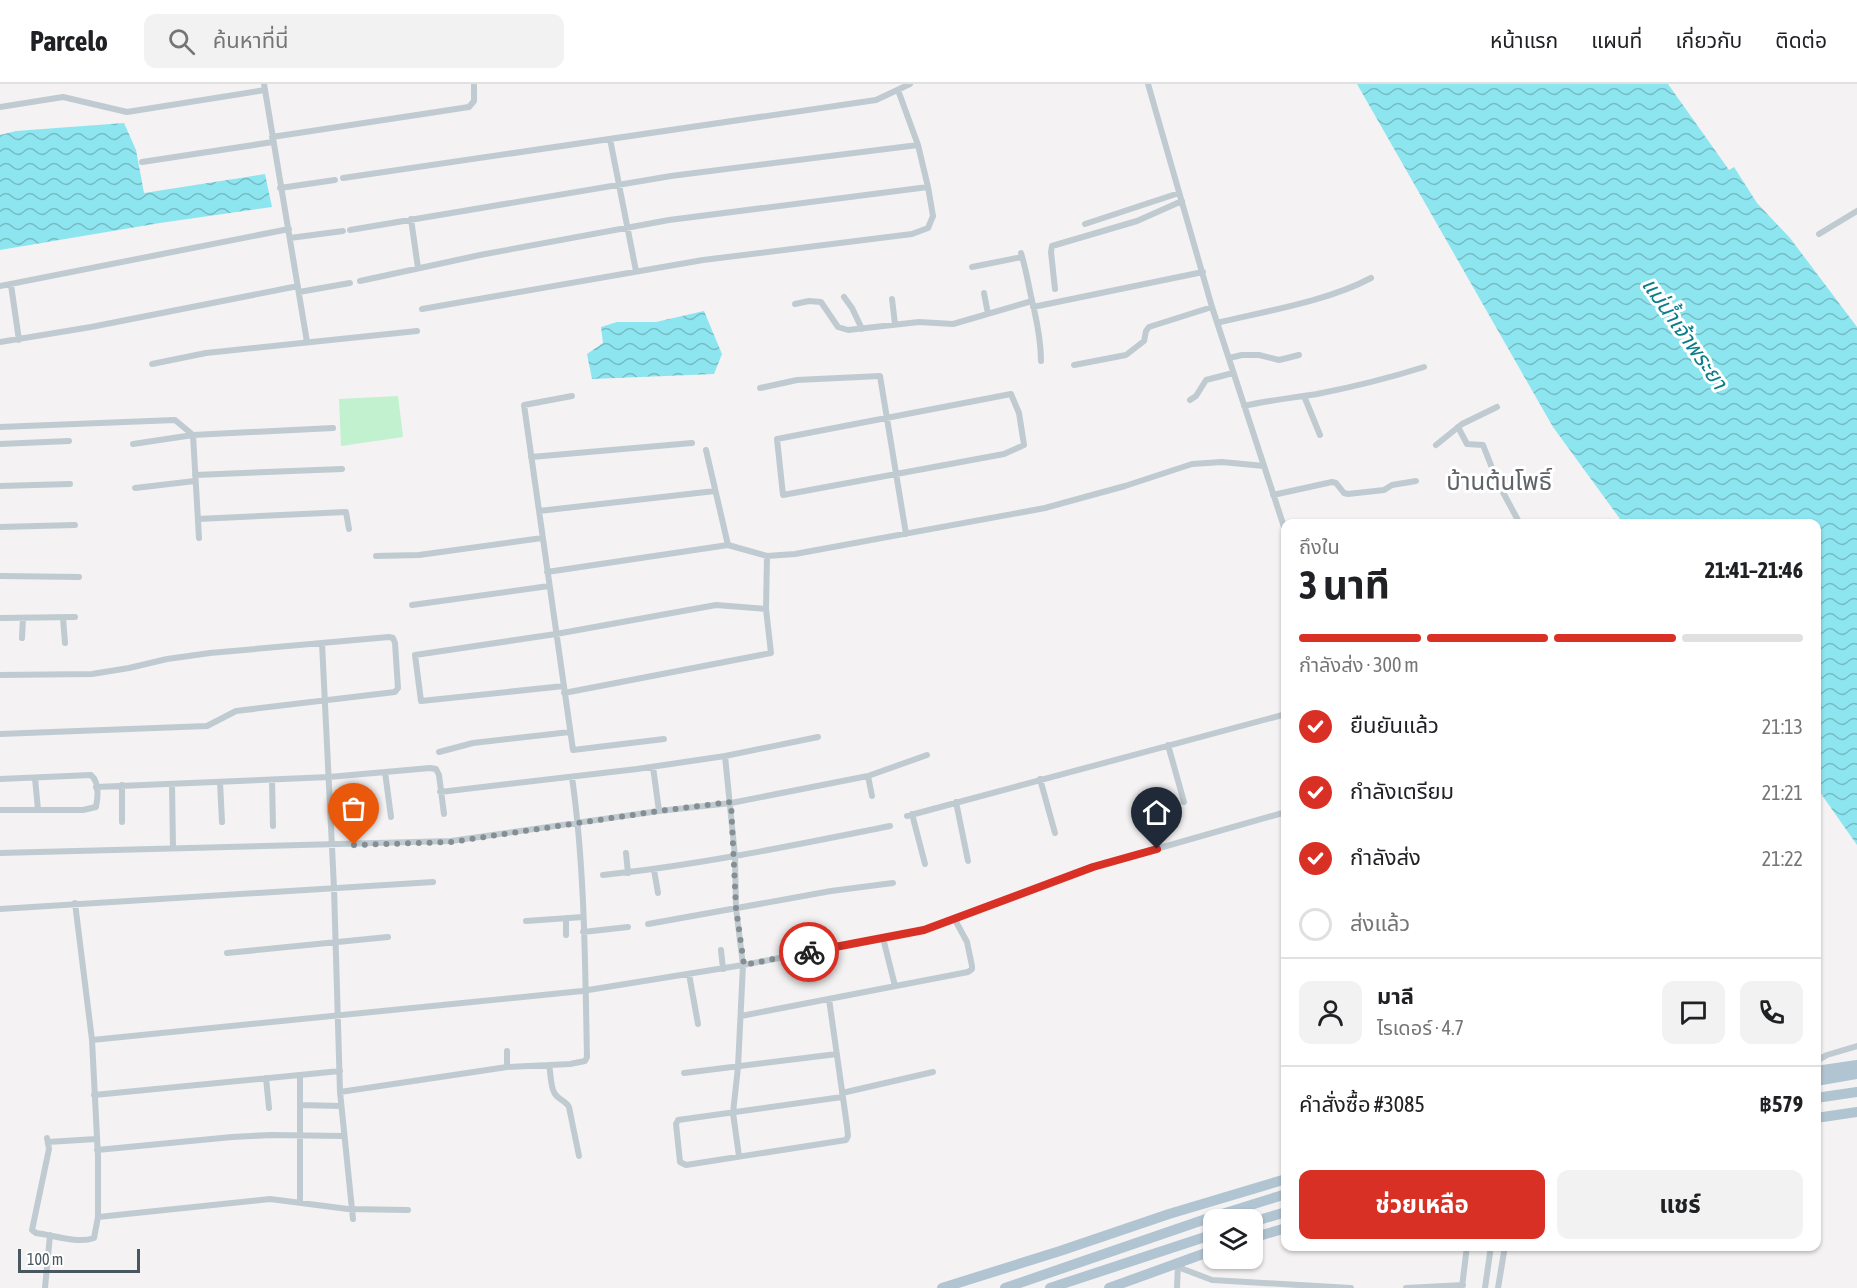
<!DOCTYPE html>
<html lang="th">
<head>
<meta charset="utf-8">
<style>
  body { margin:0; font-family:"Asap Condensed","Noto Sans Thai",sans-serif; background:#f2f2f2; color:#202124; height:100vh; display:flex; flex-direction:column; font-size:22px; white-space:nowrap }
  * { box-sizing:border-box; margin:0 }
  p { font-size:20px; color:#757577 }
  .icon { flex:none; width:33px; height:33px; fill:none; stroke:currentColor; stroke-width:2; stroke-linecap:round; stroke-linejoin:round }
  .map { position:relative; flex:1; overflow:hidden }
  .details { position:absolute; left:1281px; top:435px; width:540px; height:732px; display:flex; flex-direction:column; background:#fff; border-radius:12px; box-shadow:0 2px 4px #0004 }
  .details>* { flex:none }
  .fabs { position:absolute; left:1203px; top:1125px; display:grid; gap:12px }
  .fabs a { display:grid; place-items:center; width:60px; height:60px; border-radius:12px; background:#fff; box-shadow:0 2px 4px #0004; font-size:30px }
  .scale { position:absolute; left:18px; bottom:15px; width:122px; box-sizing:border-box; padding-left:6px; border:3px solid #495860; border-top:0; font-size:16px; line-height:21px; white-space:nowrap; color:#495860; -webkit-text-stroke:4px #fff; paint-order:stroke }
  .pin { position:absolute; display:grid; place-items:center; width:51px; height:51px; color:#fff; margin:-62px -26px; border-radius:50% 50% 50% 0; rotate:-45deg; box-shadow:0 0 6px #0007 }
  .pin .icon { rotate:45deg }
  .courier { position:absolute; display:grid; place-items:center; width:60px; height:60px; margin:-30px; border:4px solid #d93025; border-radius:50%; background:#fff; color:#222; box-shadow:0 2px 8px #0007 }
  .head em { font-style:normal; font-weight:700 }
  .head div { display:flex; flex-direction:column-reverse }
  .head { display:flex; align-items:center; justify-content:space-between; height:102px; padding:0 18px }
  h1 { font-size:39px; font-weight:700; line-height:45px }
  .bar { display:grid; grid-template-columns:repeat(4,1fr); gap:9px 6px; align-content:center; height:72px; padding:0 18px }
  .bar i { height:8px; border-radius:4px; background:#e0e0e0 }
  .bar .current { background:#d93025 }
  .bar p { grid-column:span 4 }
  .line { display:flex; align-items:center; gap:15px; padding:0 18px; border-top:2px solid #e0e0e0 }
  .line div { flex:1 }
  .round { display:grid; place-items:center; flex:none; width:63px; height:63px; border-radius:12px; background:#f2f2f2 }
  ol { padding:0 18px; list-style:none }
  li { display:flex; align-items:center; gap:18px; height:66px }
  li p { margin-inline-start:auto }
  li .icon { padding:6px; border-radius:50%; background:#d93025; color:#fff; stroke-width:4 }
  li:last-child { color:#757577 }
  li i { width:33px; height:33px; border:3px solid #e0e0e0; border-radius:50% }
  .cta { display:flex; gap:12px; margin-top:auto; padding:12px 18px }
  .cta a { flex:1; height:69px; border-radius:12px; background:#d93025; color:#fff; font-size:24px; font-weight:700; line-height:69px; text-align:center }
  .cta a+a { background:#f2f2f2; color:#202124 }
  header { display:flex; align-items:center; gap:36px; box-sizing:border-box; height:84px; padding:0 30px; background:#fff; border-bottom:2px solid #e0e0e0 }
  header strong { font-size:28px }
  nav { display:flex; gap:33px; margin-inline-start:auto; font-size:21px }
  .search { width:420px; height:54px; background:#f2f2f2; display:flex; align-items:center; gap:15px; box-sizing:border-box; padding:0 21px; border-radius:12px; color:#757577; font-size:22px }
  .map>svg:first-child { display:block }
</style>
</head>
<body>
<header>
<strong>Parcelo</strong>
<div class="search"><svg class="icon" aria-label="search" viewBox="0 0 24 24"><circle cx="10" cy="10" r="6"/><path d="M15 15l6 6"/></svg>ค้นหาที่นี่</div>
<nav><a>หน้าแรก</a><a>แผนที่</a><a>เกี่ยวกับ</a><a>ติดต่อ</a></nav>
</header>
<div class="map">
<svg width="1857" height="1204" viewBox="0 0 1857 1204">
  <defs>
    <pattern id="water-waves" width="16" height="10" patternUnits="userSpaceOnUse" patternTransform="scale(1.5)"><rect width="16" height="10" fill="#8de5ef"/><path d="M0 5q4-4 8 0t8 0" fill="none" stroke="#75bcc5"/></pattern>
  </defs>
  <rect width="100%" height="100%" fill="#f4f2f2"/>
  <path fill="#c1f1ce" d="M398,312L403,353L341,362L339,315Z"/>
  <path fill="url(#water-waves)" d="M1357,0H1668L1729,86L1734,83L1757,119L1790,154L1857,243V761L1817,704L1816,440L1623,439L1553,343Z
    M124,39L136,66L144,109L265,90L272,123L160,139L0,166V51L16,47Z
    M704,227L722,270L714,290L592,295L587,270L603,259L601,243L617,238H656Z"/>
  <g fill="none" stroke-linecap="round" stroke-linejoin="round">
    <path stroke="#bfcbd1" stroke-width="6" d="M264,0L307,258
      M1148,0L1212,223L1286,449
      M0,23L63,13L127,28L265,6
      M272,53L469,23L474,17V0
      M610,55L636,187
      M142,78L273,58
      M343,94L876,16L910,0
      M280,104L335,96
      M411,135L418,184
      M1085,140L1179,109
      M350,146L671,92L918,61
      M1819,150L1857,127
      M290,154L343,147
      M1021,169C1027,188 1029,206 1034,225C1038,243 1041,258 1041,277
      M972,183L1022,173
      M360,197L480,171L669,136L928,103
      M11,201L19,256
      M0,202L289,145
      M1055,205L1051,168L1052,162L1137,137L1182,117
      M299,208L350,199
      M984,209L988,230
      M844,213L852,224L862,245
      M892,215L895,240
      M795,220L809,217L821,218L838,243L848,246L919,238L953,240L1032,217
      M1033,223L1203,188
      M422,225L703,176L912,150L928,144L933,132L928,103L918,61L898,6
      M1217,239C1266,227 1328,217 1371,194
      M0,258L91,243L298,202
      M1229,274L1242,271H1259L1279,276L1299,271
      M152,280L206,269L417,247
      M1074,281L1126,271L1144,257L1146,247L1149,243L1212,223
      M760,304L797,296L880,292L906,450
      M1011,310L1019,329L1024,361L1004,370L783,411L777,355Z
      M572,312L524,321L573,666L664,655
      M1304,312L1320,351
      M1190,316L1196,312L1206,296L1233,289
      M1244,322C1268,316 1293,314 1317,310C1353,303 1389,294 1424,283
      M0,343L175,336L193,351L333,344
      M1458,343L1467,360L1483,361L1498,399L1520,440
      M0,360L69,357
      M133,360L193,351L199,454
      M1436,361L1462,340L1497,323
      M706,366L728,461
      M531,373L692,359
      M195,391L342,385
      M1498,399L1521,390
      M0,402L70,400
      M135,404L195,397
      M1273,411L1332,398L1336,399L1344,409L1348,410L1384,406L1392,401L1416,397
      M539,427L715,407
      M198,435L346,428L349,445
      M0,443L75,441
      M376,472L419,471L542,454
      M547,488L728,461L767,472L795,470L1045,424L1125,402L1192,380L1222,378L1264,382
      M0,492L79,493
      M412,521L549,502
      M0,534L75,533
      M63,534L65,559
      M22,554L23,534
      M322,559L334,804L340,1008L353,1135
      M0,591L92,590L129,584L167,575L210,569L389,553L393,554L395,559L398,604L395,608L236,627L207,642L0,650
      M564,602L421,617L415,571L556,550L716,521L766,525
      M564,609L771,569L766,525L767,472
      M1168,661L1184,718
      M439,668L473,659L570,648
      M725,672L735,772L736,824L743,881L738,983L733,1029L739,1072
      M653,683L659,727
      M385,688L391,733
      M868,692L872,712
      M35,694L38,726
      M0,695L91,691C99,698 98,713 96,723L83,726H0
      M1040,695L1055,749
      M272,696L273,742
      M220,698L222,738
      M172,700L173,764
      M96,703L329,693L430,684L436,685L439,691L444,730
      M440,708L637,685L725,672L818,653
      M956,718L968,777
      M912,730L925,780
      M907,732L1286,630
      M122,738V701
      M0,769L451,757L659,727L731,719L868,692L927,671
      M626,769L628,789
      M654,786L658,809
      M603,791C699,781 795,761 890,742
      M0,825L433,798
      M566,834V851
      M526,837L583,833
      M648,840L831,807L893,799
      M583,848L628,843
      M883,854L895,902
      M721,866L723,885
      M227,869L388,853
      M689,890L698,940
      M829,915L847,1042L848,1052L846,1056L686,1081L680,1078L676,1040L678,1036L842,1013
      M741,932L968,888L972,885V882L967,858L954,834
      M92,956L582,907L743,881L924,846L1093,783L1286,728
      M1816,977L1827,971L1857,962
      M549,981C551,989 550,1003 555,1010C559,1016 566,1017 569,1023L579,1072
      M507,983V967
      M684,989L837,970
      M300,991V1118
      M266,994L269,1024
      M340,1008L507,983L570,980L585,977L587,973C585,880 585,785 572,693
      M842,1009L933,988
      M94,1011L340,987
      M300,1021L341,1022
      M47,1054L49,1065L32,1146L36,1149C53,1151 78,1160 94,1154L98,1133V1073L92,956L75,819
      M48,1058L96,1055
      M97,1066L232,1053L271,1051L344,1052
      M98,1133L270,1115L348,1125L408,1126
      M1178,1179L1183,1185L1212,1196L1351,1204
      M1462,1203L1467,1162
      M45,1204L50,1151
      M1177,1204L1178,1179
      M1406,1204L1463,1201
      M1485,1204L1491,1162
      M1498,1204L1505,1162"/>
    <path stroke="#b1c4d1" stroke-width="10" d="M1816,987L1857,981
      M1816,997L1857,990
      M1816,1014L1857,1008
      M1816,1034L1857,1028
      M1252,1138L1286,1128
      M1252,1154L1286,1144
      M942,1204L1060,1167L1169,1130L1286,1095
      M1005,1204L1206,1135L1286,1110
      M1050,1204L1214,1150
      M1109,1204L1214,1166"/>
  </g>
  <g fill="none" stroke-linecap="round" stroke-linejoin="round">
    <path stroke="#858e93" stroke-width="6" stroke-dasharray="0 10.8" d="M354,761L451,758L659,727L731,718L736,824L744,881L809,868"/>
    <path stroke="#d93025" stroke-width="8" d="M809,868L924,846L1093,783L1157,765"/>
  </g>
  <g text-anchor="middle" stroke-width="6" stroke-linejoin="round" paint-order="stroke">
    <g font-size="22" font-style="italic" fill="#0b7e8a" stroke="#fff">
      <text transform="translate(1685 249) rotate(55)" y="8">แม่น้ำเจ้าพระยา</text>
    </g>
    <g font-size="24" fill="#5e6367" stroke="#fff">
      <text x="1499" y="406">บ้านต้นโพธิ์</text>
    </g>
  </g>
</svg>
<div class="fabs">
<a><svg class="icon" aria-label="layers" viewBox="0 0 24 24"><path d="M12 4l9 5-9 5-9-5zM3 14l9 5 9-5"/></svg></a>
</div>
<div class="scale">100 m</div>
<div class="pin" style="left:354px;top:761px;background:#ea580c"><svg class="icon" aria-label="bag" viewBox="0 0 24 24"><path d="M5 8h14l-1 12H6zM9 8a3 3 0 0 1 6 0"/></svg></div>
<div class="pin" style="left:1157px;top:765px;background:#1f2937"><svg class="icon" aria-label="home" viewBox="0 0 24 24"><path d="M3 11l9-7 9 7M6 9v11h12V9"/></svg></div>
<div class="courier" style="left:809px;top:868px"><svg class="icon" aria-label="bike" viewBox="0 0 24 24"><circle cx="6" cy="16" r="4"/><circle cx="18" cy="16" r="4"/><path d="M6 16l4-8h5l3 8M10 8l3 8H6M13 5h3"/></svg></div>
<section class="details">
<div class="head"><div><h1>3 นาที</h1><p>ถึงใน</p></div><em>21:41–21:46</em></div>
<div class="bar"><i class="current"></i><i class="current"></i><i class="current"></i><i></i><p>กำลังส่ง · 300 m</p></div>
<ol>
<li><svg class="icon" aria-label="check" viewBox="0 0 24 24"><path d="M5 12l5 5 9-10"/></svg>ยืนยันแล้ว<p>21:13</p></li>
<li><svg class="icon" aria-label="check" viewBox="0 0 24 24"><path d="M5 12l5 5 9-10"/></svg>กำลังเตรียม<p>21:21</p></li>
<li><svg class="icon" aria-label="check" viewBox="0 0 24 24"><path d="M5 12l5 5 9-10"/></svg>กำลังส่ง<p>21:22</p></li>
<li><i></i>ส่งแล้ว</li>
</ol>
<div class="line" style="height:108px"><a class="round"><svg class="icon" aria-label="person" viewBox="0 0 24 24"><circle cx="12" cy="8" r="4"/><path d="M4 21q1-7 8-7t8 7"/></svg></a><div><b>มาลี</b><p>ไรเดอร์ · 4.7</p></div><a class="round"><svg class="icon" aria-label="chat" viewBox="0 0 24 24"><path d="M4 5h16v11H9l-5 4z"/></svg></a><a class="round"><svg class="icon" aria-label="phone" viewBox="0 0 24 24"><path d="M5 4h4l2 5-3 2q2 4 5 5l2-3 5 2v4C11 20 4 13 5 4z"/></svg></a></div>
<div class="line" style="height:78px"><div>คำสั่งซื้อ #3085</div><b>฿579</b></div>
<div class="cta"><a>ช่วยเหลือ</a><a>แชร์</a></div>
</section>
</div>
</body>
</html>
